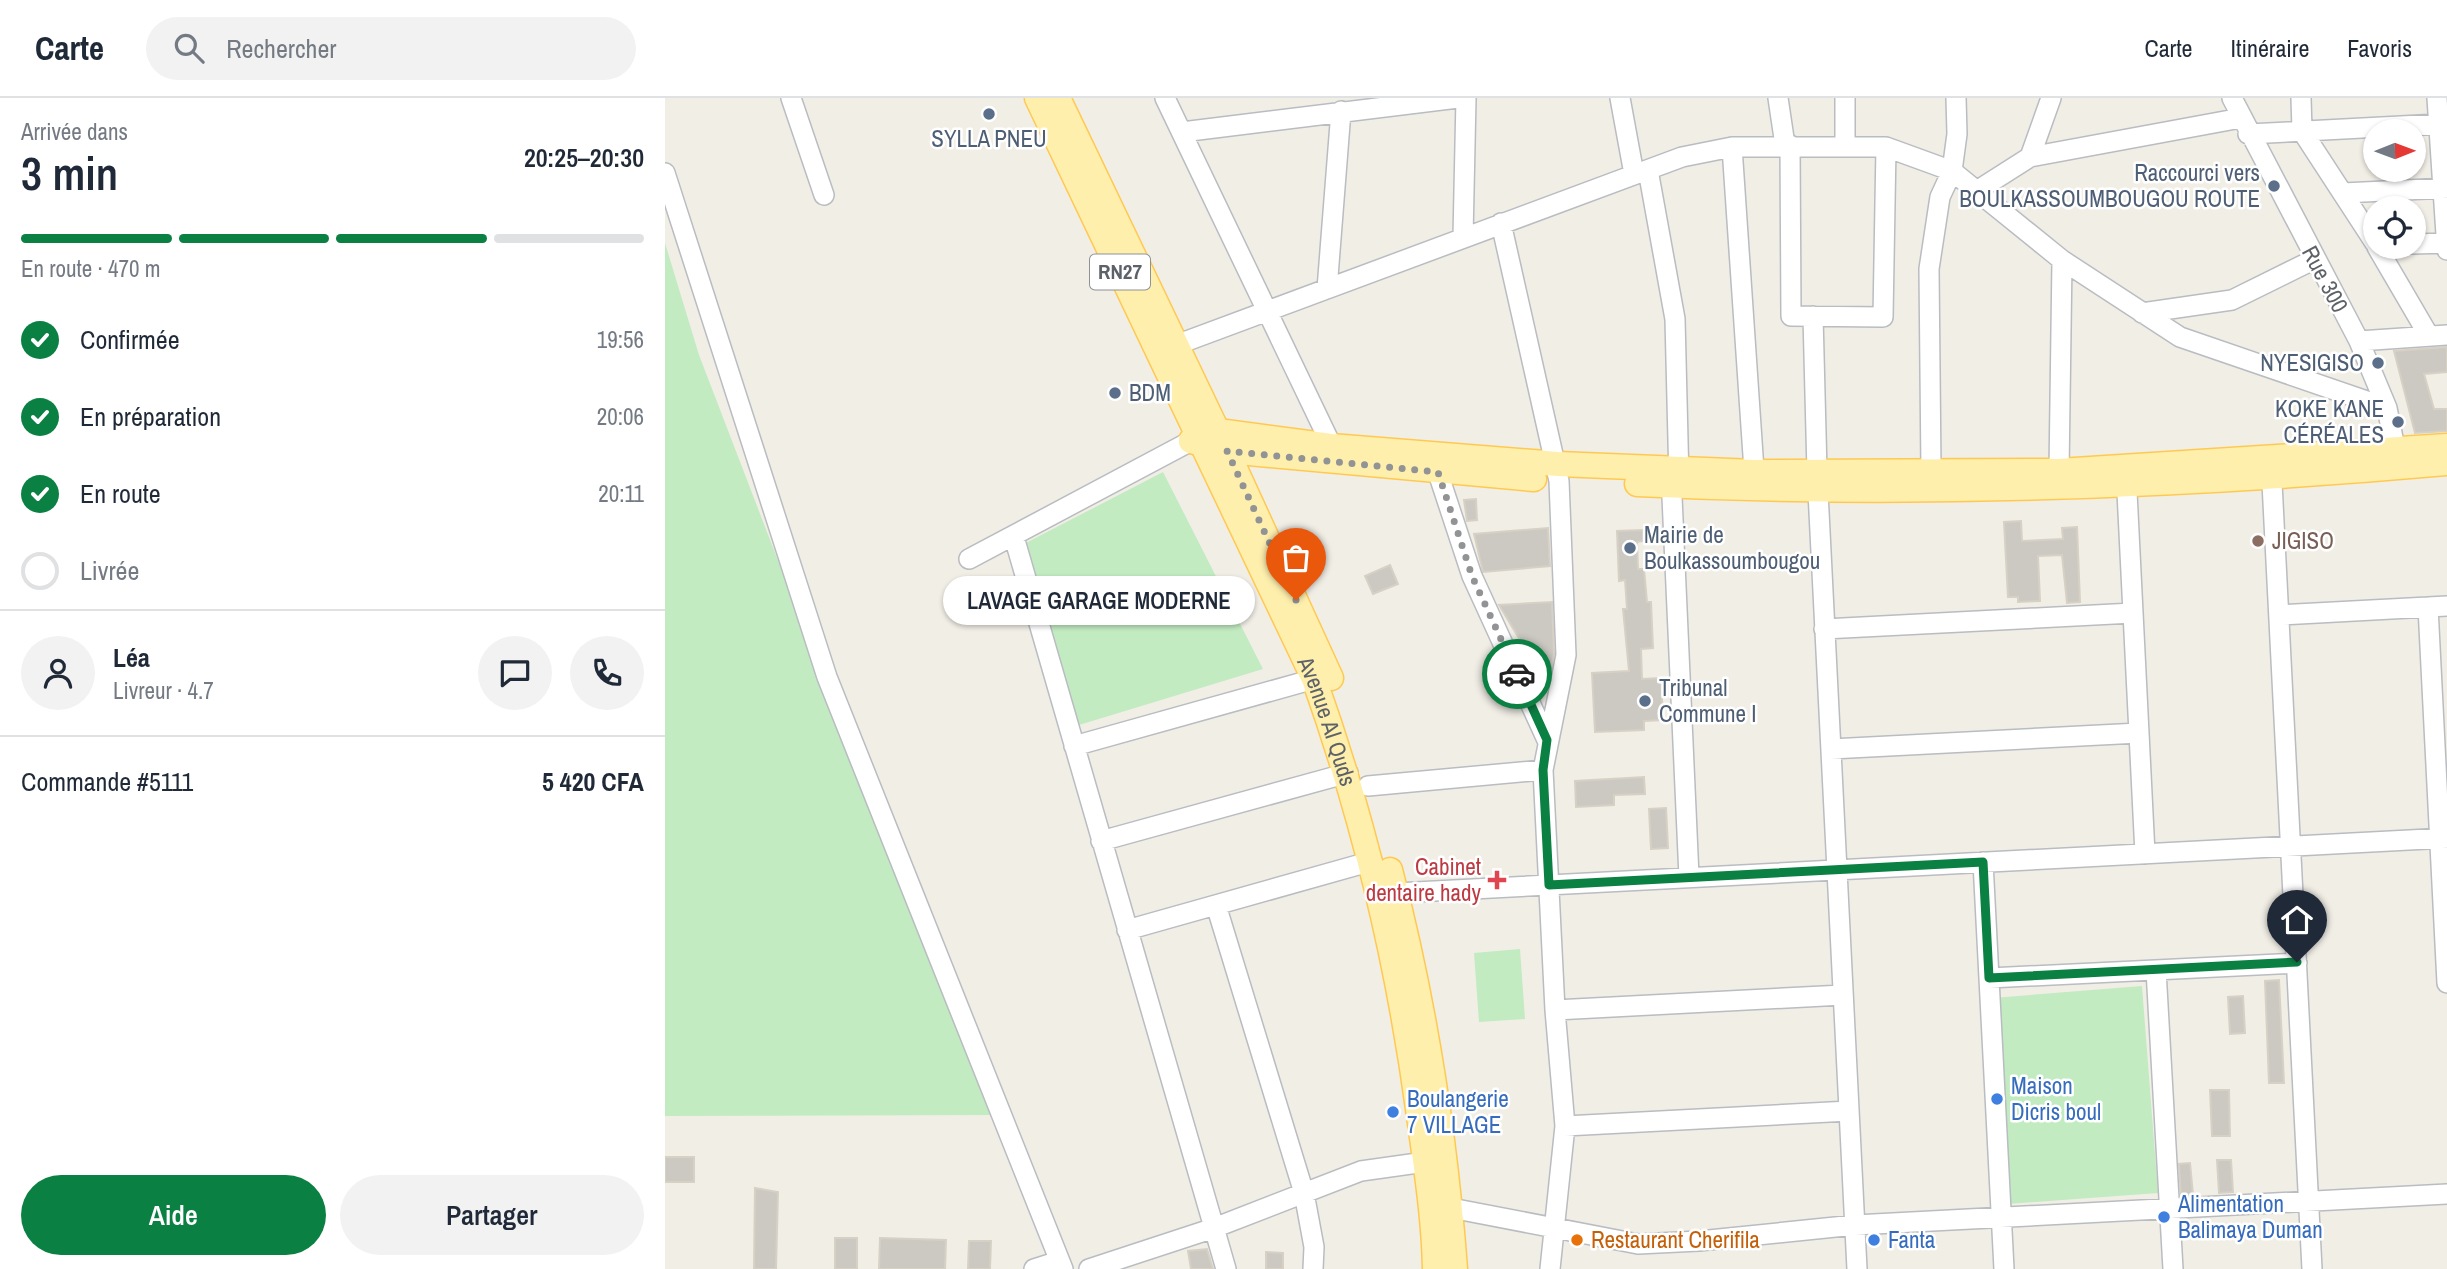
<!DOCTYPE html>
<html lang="fr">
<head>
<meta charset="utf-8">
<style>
  body { margin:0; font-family:"Archivo Narrow",sans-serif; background:#f2f2f3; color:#1f2937; height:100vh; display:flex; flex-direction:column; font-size:26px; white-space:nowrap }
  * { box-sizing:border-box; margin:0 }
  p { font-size:23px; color:#747a83 }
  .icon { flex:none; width:38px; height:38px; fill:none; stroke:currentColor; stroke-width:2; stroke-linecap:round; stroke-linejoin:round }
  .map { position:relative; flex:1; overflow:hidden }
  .drawer { display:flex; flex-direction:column; background:#fff; width:665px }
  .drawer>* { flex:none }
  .needle { width:46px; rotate:89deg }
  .controls { position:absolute; left:1698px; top:21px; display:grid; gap:14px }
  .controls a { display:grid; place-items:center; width:63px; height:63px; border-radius:50%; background:#fff; box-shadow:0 2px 5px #0004; font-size:35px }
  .pin { position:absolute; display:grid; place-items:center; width:60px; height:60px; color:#fff; margin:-72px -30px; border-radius:50% 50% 50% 0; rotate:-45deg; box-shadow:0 0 7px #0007 }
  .pin .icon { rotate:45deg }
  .courier { position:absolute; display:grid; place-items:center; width:70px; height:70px; margin:-35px; border:5px solid #0b8043; border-radius:50%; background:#fff; color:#222; box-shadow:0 2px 9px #0007 }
  .bubble { position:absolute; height:49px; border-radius:24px; background:#fff; box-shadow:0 2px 5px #0004; font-size:23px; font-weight:600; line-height:49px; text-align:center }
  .headline em { font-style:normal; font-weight:600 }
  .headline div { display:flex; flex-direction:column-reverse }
  .headline { display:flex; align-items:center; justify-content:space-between; height:119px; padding:0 21px }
  h1 { font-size:46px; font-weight:600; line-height:52px }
  .bar { display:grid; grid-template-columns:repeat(4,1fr); gap:10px 7px; align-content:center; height:84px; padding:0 21px }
  .bar i { height:9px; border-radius:5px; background:#e0e1e3 }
  .bar .selected { background:#0b8043 }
  .bar p { grid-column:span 4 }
  .line { display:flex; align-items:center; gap:18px; padding:0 21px; border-top:2px solid #e0e1e3 }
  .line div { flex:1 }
  .round { display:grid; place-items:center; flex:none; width:74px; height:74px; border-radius:37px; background:#f2f2f3 }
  ol { padding:0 21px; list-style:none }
  li { display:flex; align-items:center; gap:21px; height:77px }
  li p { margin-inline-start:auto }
  li .icon { padding:7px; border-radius:50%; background:#0b8043; color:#fff; stroke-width:4 }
  li:last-child { color:#747a83 }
  li i { width:38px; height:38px; border:4px solid #e0e1e3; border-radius:50% }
  .cta { display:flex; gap:14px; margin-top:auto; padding:14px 21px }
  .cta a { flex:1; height:80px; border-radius:42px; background:#0b8043; color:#fff; font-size:28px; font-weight:600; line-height:80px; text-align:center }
  .cta a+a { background:#f2f2f3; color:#1f2937 }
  header { display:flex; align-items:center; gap:42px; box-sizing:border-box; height:98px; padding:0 35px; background:#fff; border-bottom:2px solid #e0e1e3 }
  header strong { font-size:33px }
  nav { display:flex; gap:38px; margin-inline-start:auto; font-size:24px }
  .search { width:490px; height:63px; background:#f2f2f3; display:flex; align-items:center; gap:18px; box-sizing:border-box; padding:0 24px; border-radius:38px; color:#747a83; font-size:26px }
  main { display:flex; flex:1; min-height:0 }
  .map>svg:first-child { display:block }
</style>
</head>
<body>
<header>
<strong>Carte</strong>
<div class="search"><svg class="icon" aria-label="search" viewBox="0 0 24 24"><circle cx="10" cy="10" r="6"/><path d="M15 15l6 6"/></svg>Rechercher</div>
<nav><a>Carte</a><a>Itinéraire</a><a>Favoris</a></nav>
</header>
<main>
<section class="drawer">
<div class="headline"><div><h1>3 min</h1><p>Arrivée dans</p></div><em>20:25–20:30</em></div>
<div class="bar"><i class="selected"></i><i class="selected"></i><i class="selected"></i><i></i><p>En route · 470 m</p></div>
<ol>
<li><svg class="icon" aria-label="check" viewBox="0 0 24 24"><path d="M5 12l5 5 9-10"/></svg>Confirmée<p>19:56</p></li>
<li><svg class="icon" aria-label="check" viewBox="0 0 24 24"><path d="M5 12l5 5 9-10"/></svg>En préparation<p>20:06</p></li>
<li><svg class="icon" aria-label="check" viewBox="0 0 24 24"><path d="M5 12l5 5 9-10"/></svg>En route<p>20:11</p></li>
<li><i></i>Livrée</li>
</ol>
<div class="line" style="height:126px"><a class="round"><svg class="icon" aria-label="person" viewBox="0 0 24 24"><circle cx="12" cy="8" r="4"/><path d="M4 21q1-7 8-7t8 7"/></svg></a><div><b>Léa</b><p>Livreur · 4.7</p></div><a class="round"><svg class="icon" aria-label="chat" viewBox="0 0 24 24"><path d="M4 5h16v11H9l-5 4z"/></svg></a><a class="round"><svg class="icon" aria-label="phone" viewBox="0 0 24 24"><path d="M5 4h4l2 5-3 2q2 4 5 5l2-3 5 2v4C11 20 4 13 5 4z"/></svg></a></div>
<div class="line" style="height:91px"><div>Commande #5111</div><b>5 420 CFA</b></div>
<div class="cta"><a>Aide</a><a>Partager</a></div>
</section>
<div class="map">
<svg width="1782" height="1171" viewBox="0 0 1782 1171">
  <rect width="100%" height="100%" fill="#f1eee6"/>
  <path fill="#c2ebc1" d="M0,145L34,257L326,1017L0,1018Z
    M498,374L598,571L414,627L355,448Z
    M855,851L860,921L814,924L809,855Z
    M1477,888L1493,1095L1343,1106L1328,900Z"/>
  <path fill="#ccc9c3" stroke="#d7d0c4" stroke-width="2" d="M1782,249V274L1759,276L1769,311H1782V333L1750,335L1729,253Z
    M811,401L812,422L802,423L799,402Z
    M1356,423L1357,443L1398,441L1397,430L1412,429L1415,504L1402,505L1397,457L1373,458L1375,503L1353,504V499H1343L1339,424Z
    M883,430L885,468L818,474L809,436Z
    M978,432V443L972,444L973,471H979L982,504H986L988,550L976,551L977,581L996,580L998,622L979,623V632L930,634L927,575L964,573L958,511H962L960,482L954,483L952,433Z
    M725,467L733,486L708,496L700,478Z
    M887,504L889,556L886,571L873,572L834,507Z
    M979,679L980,696L949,697V707L911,709L910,683Z
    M1001,710L1003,750L986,751L984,711Z
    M1614,882L1619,985H1604L1600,883Z
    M1578,898L1580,935L1565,936L1563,899Z
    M1545,992H1564L1565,1038H1547Z
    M0,1059H29V1084H0Z
    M1552,1062H1566L1568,1094L1554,1095Z
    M1525,1065L1528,1097L1516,1098L1514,1066Z
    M90,1090L113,1094L111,1171H89Z
    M170,1140H192V1171H170Z
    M215,1140L281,1142L280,1171H214Z
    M304,1143H326L325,1171H303Z
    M542,1151L548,1171H526L523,1153Z
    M601,1154L618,1155V1171H601Z"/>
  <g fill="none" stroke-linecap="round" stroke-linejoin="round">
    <defs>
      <path id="minor" d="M126,0L159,97
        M500,0L672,359
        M955,0L969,76
        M1113,0L1120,47
        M1567,0L1694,243L1722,310L1733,365
        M1636,0L1637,33L1710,145
        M1772,0L1782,152
        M517,34L793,0
        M1583,36L1774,26
        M1125,47L1126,218L1218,219L1221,49
        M1180,47V0
        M1067,49L1090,387
        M1365,59L1576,20
        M983,72L1010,221L1014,383
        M0,75L162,579L398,1171
        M1310,94L1365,59L1386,0
        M1678,95L1782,90
        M836,125L894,383L901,557L878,672L890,912L900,1028L885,1171
        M798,139L801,0
        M1748,146L1782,145
        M1712,149L1764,238
        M662,191L676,13
        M1477,215L1567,202L1650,161
        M1148,218L1152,374L1192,1171
        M1694,243L1782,237
        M511,247L1017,59L1067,49H1221L1287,73L1397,162L1515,239L1722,310
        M1606,365L1647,1171
        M1266,373L1264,171L1275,99L1287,73L1292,36L1291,0
        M1394,373L1397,162
        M1461,374L1480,756
        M773,375L807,478L882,642
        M1007,399L1024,779
        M349,439L561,1171
        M304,461L526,343
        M1763,509L1782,885
        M1614,517L1782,508
        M1159,531L1468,515
        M409,648L649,581
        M1166,651L1474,635
        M703,688L878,672
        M436,743L683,675
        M1318,764L1339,1171
        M731,795L1782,740
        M551,807L639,1095L649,1149L648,1171
        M462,832L707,763
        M1491,872L1508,1171
        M1324,880L1632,865
        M890,912L1178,897
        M900,1028L1184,1013
        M786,1110L973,1146L1034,1143L1190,1127L1782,1096
        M369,1171L394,1163
        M424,1171L549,1130L696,1073L760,1064"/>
      <g id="major">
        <path id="s1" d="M372,0L649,581C700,724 734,868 754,1018C761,1069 769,1120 770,1171"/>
        <path d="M393,0L562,353L666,580"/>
        <path d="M526,343L553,333L666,348L893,366L1090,374L1394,373L1782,348"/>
        <path d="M526,343L562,353L869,381"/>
        <path d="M972,386C1242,399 1512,389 1782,365"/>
        <path d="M725,772C759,903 780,1036 790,1171"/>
      </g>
    </defs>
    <use href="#minor" stroke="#b9bcc1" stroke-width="22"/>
    <use href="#major" stroke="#ffc951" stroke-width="27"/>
    <use href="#minor" stroke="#fff" stroke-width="19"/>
    <use href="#major" stroke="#ffefad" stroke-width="24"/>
  </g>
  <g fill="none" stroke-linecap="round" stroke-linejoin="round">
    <path stroke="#919394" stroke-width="7" stroke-dasharray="0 12.6" d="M631,502L562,353L773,374L807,478L852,576"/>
    <path stroke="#0b8043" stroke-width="9" d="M852,576L882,642L878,672L884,787L1318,764L1324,880L1632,864"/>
  </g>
  <g fill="#5c6f8a" stroke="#fff" stroke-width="2.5">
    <circle cx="324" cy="16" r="7"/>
    <circle cx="1609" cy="88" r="7"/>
    <circle cx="1713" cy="265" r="7"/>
    <circle cx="450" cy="295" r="7"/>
    <circle cx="1733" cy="324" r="7"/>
    <circle cx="965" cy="450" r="7"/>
    <circle cx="980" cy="603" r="7"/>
  </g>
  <circle fill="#8d6e63" stroke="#fff" stroke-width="2.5" cx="1593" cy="443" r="7"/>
  <path fill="#e0444e" stroke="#fff" stroke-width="2.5" d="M828.5 771.5h7v7h7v7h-7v7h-7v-7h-7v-7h7z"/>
  <g fill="#3f7fe0" stroke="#fff" stroke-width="2.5">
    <circle cx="1332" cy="1001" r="7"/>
    <circle cx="728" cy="1014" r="7"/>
    <circle cx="1499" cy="1119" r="7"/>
    <circle cx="1209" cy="1142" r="7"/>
  </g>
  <circle fill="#e8710a" stroke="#fff" stroke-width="2.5" cx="912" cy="1142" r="7"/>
  <g text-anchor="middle" stroke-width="5" stroke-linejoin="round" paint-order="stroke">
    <rect fill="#fff" stroke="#8e9195" stroke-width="2" x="425" y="156.5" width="60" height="35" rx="5"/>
    <g font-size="21" font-weight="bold" fill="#5d6268">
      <text x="455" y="181">RN27</text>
    </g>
    <g font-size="23" fill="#4e5e75" stroke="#fff" text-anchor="end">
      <text x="324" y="49" text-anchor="middle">SYLLA PNEU</text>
      <text x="1595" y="83">Raccourci vers<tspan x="1595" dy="26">BOULKASSOUMBOUGOU ROUTE</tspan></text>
      <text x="1699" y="273">NYESIGISO</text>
      <text x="464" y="303" text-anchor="start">BDM</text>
      <text x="1719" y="319">KOKE KANE<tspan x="1719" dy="26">CÉRÉALES</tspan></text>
      <text x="979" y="445" text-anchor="start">Mairie de<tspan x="979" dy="26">Boulkassoumbougou</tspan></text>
      <text x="994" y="598" text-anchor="start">Tribunal<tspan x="994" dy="26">Commune I</tspan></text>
    </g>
    <g font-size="23" fill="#5d6268" stroke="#fff">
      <text transform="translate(1660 181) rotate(62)" y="8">Rue 300</text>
      <text dy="8" stroke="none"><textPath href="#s1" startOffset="688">Avenue Al Quds</textPath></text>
    </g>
    <g font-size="23" fill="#785e54" stroke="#fff" text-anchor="start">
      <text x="1607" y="451">JIGISO</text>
    </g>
    <g font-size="23" fill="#be3a42" stroke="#fff" text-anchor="end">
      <text x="816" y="777">Cabinet<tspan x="816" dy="26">dentaire hady</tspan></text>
    </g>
    <g font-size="23" fill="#366cbe" stroke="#fff" text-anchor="start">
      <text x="1346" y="996">Maison<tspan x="1346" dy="26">Dicris boul</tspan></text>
      <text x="742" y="1009">Boulangerie<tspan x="742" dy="26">7 VILLAGE</tspan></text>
      <text x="1513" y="1114">Alimentation<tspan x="1513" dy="26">Balimaya Duman</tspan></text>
      <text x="1223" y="1150">Fanta</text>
    </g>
    <g font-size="23" fill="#c56008" stroke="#fff" text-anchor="start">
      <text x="926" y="1150">Restaurant Cherifila</text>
    </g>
  </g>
</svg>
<div class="controls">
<a><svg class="needle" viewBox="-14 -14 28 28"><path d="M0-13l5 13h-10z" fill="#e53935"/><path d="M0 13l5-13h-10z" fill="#747a83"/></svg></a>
<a><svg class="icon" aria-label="locate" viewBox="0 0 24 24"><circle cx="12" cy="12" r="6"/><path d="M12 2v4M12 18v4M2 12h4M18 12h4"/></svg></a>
</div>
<div class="pin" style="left:631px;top:502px;background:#ea580c"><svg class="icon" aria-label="bag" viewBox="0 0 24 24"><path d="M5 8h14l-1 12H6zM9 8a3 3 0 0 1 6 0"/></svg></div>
<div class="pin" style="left:1632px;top:864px;background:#1f2937"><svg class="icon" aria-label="home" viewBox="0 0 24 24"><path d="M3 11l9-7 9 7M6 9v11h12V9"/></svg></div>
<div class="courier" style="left:852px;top:576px"><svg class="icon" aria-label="car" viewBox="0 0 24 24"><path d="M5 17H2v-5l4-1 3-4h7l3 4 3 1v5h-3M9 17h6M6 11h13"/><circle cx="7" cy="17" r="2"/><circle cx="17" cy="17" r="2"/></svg></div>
<div class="bubble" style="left:278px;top:478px;width:312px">LAVAGE GARAGE MODERNE</div>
</div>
</main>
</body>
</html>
